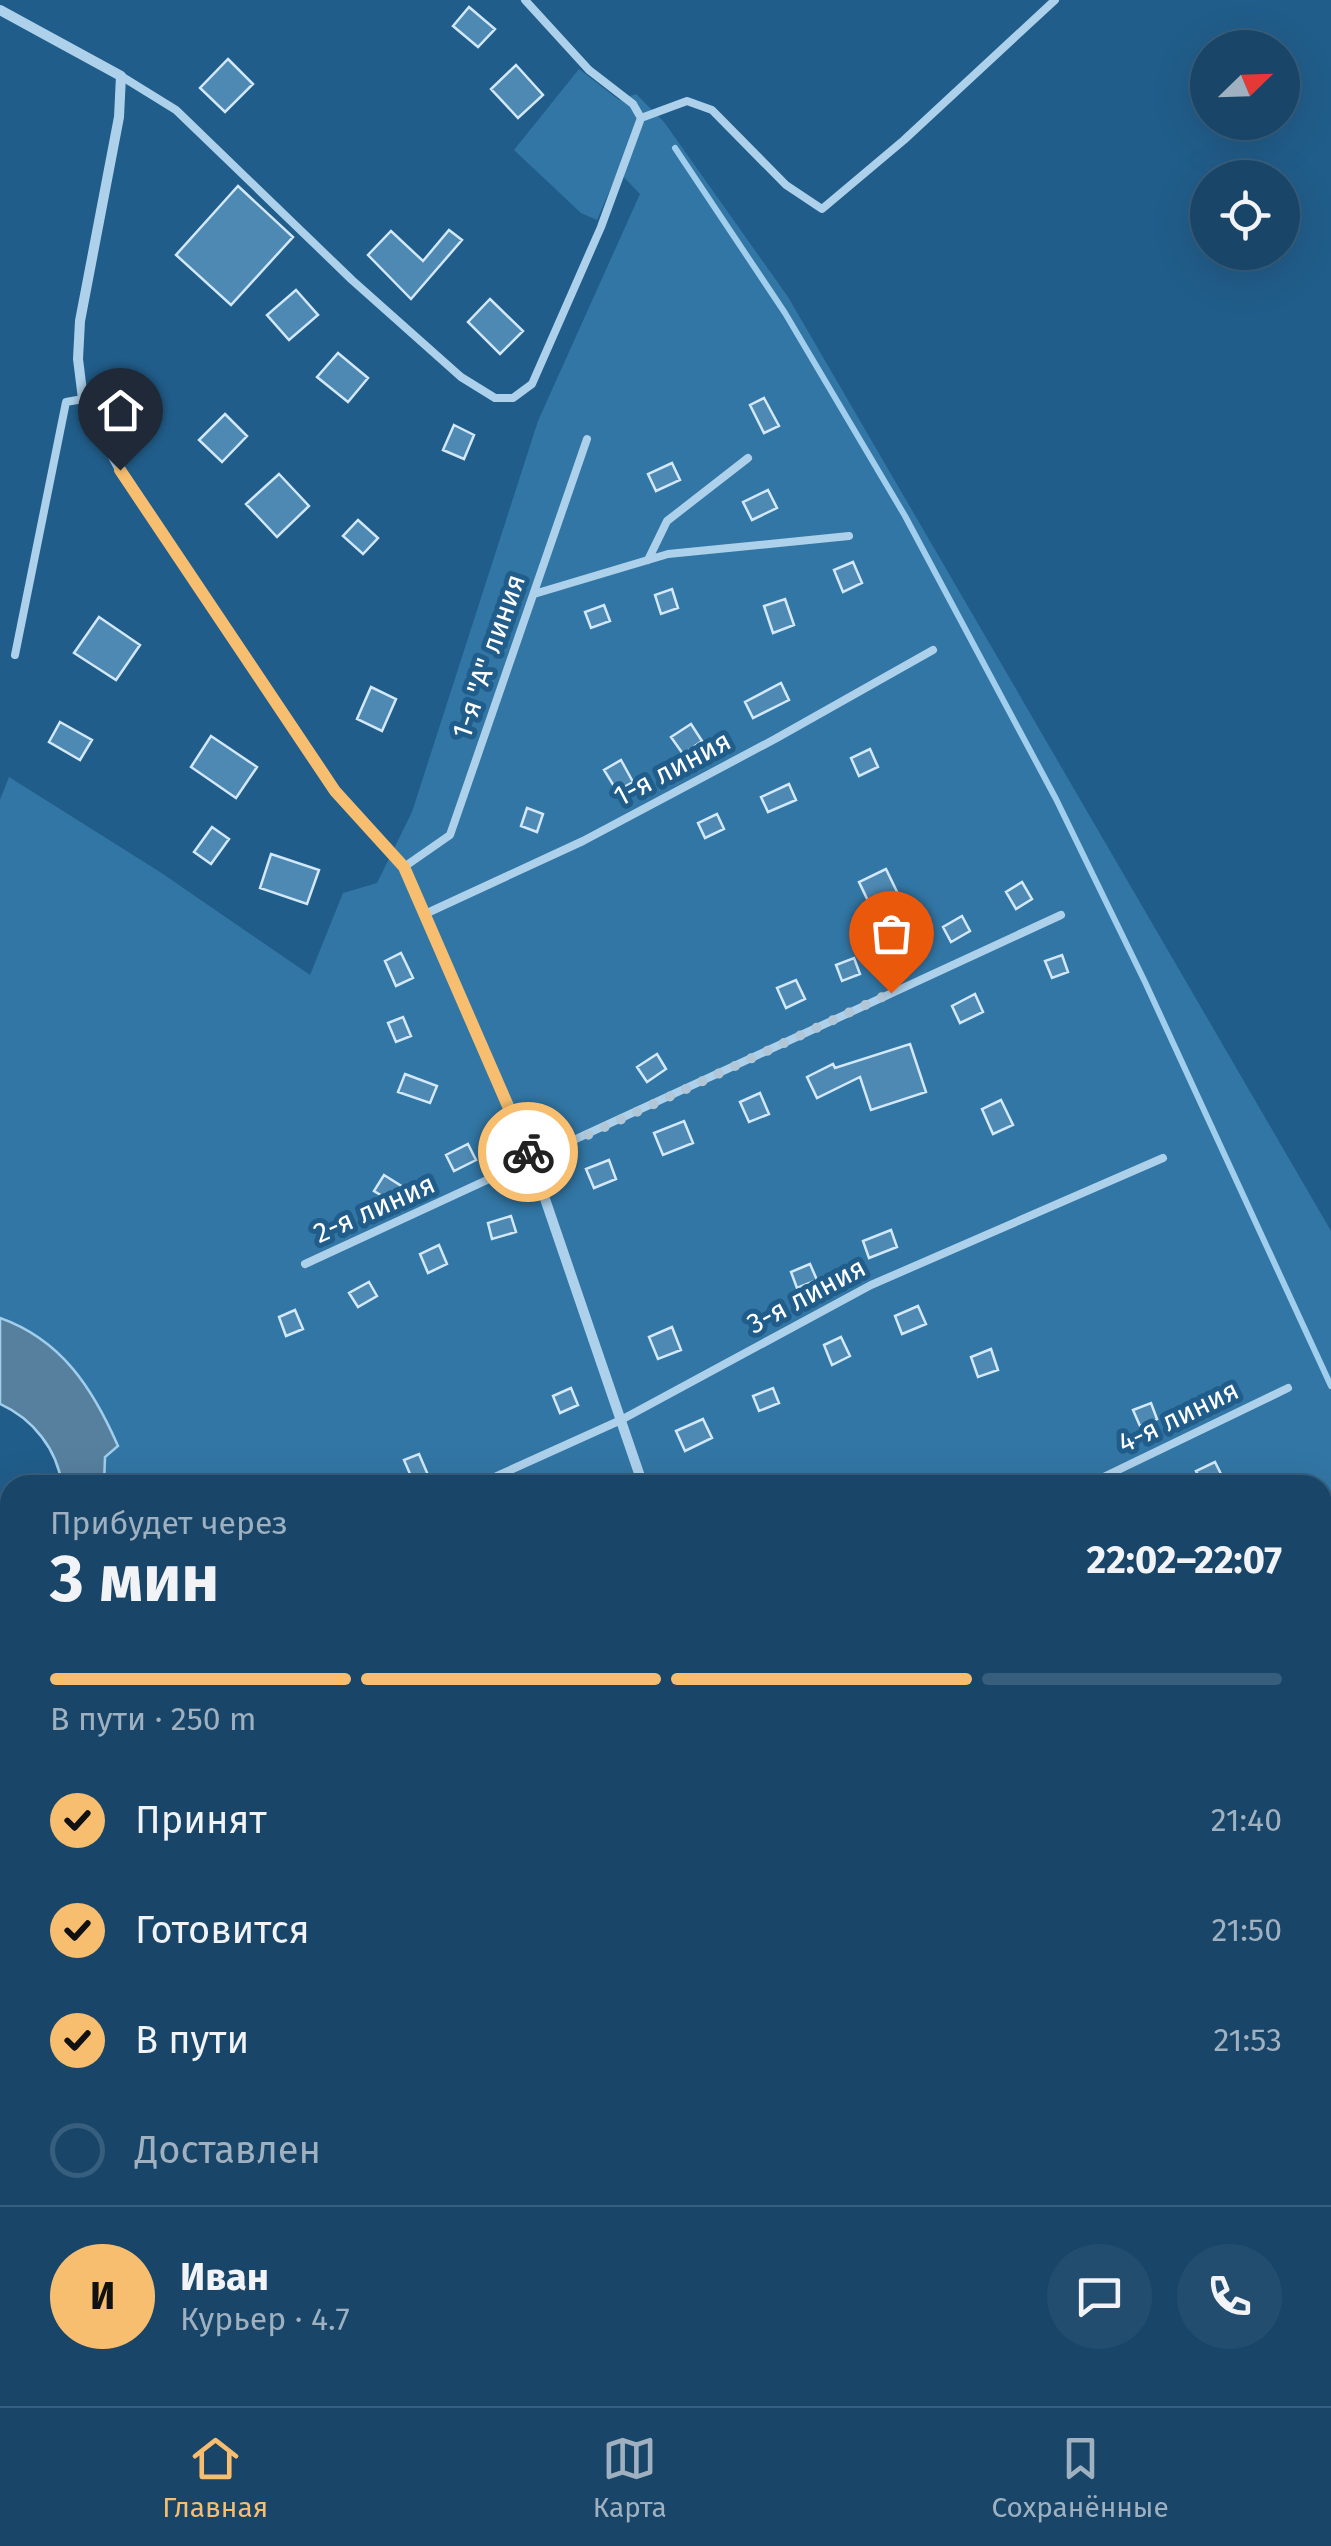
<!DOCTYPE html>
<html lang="ru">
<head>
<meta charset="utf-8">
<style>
  body { margin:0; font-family:"Fira Sans",sans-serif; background:#224d6e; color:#f1f3f6; height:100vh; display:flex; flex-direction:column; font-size:38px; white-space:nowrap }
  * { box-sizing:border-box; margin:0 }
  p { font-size:32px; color:#9fb1c0 }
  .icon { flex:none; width:55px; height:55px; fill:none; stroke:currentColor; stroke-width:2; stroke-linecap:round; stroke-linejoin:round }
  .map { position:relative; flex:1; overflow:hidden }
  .drawer { position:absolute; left:0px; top:1475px; width:1332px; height:932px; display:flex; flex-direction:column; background:#194668; border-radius:30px 30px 0 0; box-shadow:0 10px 40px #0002,0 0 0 2px #375e7c }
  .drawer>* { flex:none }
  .needle { width:65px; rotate:67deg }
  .controls { position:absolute; left:1190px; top:30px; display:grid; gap:20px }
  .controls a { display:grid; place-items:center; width:110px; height:110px; border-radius:50%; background:#194668; box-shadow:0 10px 40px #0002,0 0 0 2px #375e7c; font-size:50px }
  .pin { position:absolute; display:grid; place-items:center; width:85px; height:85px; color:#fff; margin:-102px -42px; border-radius:50% 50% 50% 0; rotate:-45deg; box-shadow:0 0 10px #0007 }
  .pin .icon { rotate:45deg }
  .courier { position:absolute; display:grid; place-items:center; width:100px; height:100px; margin:-50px; border:8px solid #f7be6f; border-radius:50%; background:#fff; color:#222; box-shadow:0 2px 12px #0007 }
  .summary em { font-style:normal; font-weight:700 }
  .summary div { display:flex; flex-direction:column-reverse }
  .summary { display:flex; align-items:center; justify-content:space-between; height:170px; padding:0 50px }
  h1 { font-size:65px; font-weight:700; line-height:75px }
  .bar { display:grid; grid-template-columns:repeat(4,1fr); gap:15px 10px; align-content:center; height:120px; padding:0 50px }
  .bar i { height:12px; border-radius:8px; background:#375e7c }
  .bar .active { background:#f7be6f }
  .bar p { grid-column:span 4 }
  .line { display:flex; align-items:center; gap:25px; padding:0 50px; border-top:2px solid #375e7c }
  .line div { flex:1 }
  .round { display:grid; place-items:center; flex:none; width:105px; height:105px; border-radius:52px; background:#224d6e }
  ol { padding:0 50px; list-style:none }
  li { display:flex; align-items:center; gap:30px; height:110px }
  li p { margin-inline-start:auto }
  li .icon { padding:10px; border-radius:50%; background:#f7be6f; color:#111; stroke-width:4 }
  li:last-child { color:#9fb1c0 }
  li i { width:55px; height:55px; border:5px solid #375e7c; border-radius:50% }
  .tabs { display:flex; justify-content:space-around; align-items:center; height:140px; border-top:2px solid #375e7c; background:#194668; font-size:28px; color:#9fb1c0 }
  .tabs a { display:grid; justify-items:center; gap:5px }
  .tabs .active { color:#f7be6f }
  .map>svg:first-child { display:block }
</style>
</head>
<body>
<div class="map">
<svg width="1331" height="2406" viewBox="0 0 1331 2406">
  <rect width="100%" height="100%" fill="#215d8a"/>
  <path fill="#3276a5" d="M579,69L619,100L636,94L664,122L788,297L1331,1231V2406H299V2398H1322V1485H104L105,1457L18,1324L0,1318V800L9,777L160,872L310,975L343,893L377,883L412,812L538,421L640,194L618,171L597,220L581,213L514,150Z
    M10,2024V2389L0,2381V2043Z
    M24,2398H273L274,2400L268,2406H50Z"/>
  <path fill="#57809f" stroke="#a1ceec" stroke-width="2.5" d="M0,1318C62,1340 93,1389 118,1446L105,1457L104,1485H62C57,1449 33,1419 0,1404Z
    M10,1794V2024L0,2043V1825Z"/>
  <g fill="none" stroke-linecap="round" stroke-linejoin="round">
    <path stroke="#a1ceec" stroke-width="6" d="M675,148L785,313L905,516L1056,799L1145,982L1331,1386"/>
  </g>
  <path fill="#4e89b3" stroke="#d2e8f8" stroke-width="2.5" d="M469,7L495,29L478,47L453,26Z
    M228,59L253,84L225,112L200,88Z
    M516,65L543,95L518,118L491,89Z
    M238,186L293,237L231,305L176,255Z
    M449,230L462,240L411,299L368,255L391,231L423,261Z
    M296,290L318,315L289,340L267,315Z
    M490,299L523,331L500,354L468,322Z
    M338,353L368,378L348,402L317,377Z
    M764,398L779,426L764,433L750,405Z
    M225,414L247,436L222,462L199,440Z
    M454,425L474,435L464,459L443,450Z
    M672,463L680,480L656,491L648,474Z
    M279,474L309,506L277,537L246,504Z
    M768,490L777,508L752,520L743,502Z
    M358,520L378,538L363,554L343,536Z
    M853,562L862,583L843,592L834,570Z
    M672,589L678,608L661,614L655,595Z
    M785,599L794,625L773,633L764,606Z
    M604,605L610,621L591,628L585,612Z
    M99,617L140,645L116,680L74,653Z
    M781,683L789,700L753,718L745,702Z
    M371,687L396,699L382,731L357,719Z
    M60,722L92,740L80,760L49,742Z
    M691,724L702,741L683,754L671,737Z
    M211,736L257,767L236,798L191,767Z
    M870,749L878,767L859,776L851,758Z
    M621,760L633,782L617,791L604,770Z
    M789,784L796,800L768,812L761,797Z
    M527,808L543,814L537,832L521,826Z
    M717,814L724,829L705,838L698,823Z
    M212,827L229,839L211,864L194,852Z
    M271,854L319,870L307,904L260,888Z
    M886,869L899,896L872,909L859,882Z
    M1022,882L1032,899L1016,909L1006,892Z
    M962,916L970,931L951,942L943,927Z
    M401,953L413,978L396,986L385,961Z
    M1062,955L1068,972L1052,978L1045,961Z
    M854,958L860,974L842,981L836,965Z
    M796,980L805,999L786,1008L777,988Z
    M975,994L983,1012L960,1023L952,1006Z
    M403,1017L411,1036L396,1042L388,1023Z
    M910,1044L926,1092L871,1110L860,1077L817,1098L807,1077L833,1064L835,1068Z
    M657,1054L666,1069L647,1082L637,1067Z
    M405,1074L437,1086L430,1103L398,1092Z
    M760,1093L769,1114L749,1122L740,1102Z
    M1001,1100L1013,1125L993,1134L982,1109Z
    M684,1121L693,1143L663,1155L654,1133Z
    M468,1144L476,1160L454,1171L446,1155Z
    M609,1160L616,1179L594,1188L586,1169Z
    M384,1175L403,1187L394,1203L374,1191Z
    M511,1216L516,1232L492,1239L488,1223Z
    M891,1230L897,1247L869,1258L863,1241Z
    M439,1245L447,1264L428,1273L420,1254Z
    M810,1264L817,1280L797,1288L791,1272Z
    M369,1282L377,1296L358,1307L349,1293Z
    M918,1306L926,1324L902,1334L895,1316Z
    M295,1310L303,1329L286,1336L279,1317Z
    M672,1327L681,1350L658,1359L649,1337Z
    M841,1337L850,1356L832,1365L824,1345Z
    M991,1349L998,1370L978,1377L971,1357Z
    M571,1388L578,1405L560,1413L553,1396Z
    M773,1388L779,1403L759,1411L753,1396Z
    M1151,1403L1157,1419L1140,1426L1133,1410Z
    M703,1419L712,1438L685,1451L676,1431Z
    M419,1454L428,1475L413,1481L404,1460Z
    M1215,1462L1224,1480L1214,1485H1203L1196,1471Z"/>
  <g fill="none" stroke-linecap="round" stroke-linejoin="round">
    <path stroke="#aed1eb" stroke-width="8" d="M121,76L176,110L352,280L461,377L495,398H513L532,384L601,227L641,118L633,104L589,70L525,0
      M641,118L687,101L712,110L786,185L822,209L904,140L1055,0
      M648,560L667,521L748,458
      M534,594L668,554L849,536
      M15,655L66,402L83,399
      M404,867L450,835L587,439
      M425,914L583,841L775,739L933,650
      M305,1264L1061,915
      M477,1485L621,1420L871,1285L1163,1158
      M1087,1485L1288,1388
      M1322,1680L1331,1676
      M1322,1996L1331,1992
      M1322,2281L1331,2278"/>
    <path stroke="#aed1eb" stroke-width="10" d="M0,10L121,76L119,117L80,321L78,359L83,399L120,470L335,791L404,867L532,1161L643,1485
      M1037,2398L1041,2406"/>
  </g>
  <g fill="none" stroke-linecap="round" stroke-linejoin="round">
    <path stroke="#b1c6d6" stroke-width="10" stroke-dasharray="0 18" d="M528,1152L532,1161L891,993"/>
    <path stroke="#f7be6f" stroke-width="12" d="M120,470L335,791L404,867L528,1152"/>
  </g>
  <g text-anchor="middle" stroke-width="10" stroke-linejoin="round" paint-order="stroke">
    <g font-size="28" fill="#fff" stroke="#215d8a">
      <text transform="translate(488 656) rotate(-71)" y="10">1-я "А" линия</text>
      <text transform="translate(672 768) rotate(-28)" y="10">1-я линия</text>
      <text transform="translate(374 1208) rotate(-24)" y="10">2-я линия</text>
      <text transform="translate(806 1295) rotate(-28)" y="10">3-я линия</text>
      <text transform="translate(1178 1416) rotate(-26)" y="10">4-я линия</text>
    </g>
  </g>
</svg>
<div class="controls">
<a><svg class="needle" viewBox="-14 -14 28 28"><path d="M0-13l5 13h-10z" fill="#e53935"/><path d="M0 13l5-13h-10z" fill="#9fb1c0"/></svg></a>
<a><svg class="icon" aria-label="locate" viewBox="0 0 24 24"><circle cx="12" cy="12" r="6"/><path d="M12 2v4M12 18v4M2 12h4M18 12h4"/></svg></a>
</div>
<div class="pin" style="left:891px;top:993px;background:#ea580c"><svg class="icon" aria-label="bag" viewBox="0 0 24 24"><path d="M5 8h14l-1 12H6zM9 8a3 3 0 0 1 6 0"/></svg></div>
<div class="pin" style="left:120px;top:470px;background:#1f2937"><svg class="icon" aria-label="home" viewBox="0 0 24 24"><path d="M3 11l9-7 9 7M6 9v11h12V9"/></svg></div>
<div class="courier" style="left:528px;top:1152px"><svg class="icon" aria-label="bike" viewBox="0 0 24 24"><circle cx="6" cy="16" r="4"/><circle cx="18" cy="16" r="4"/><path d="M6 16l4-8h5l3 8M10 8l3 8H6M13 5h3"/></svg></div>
<section class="drawer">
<div class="summary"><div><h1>3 мин</h1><p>Прибудет через</p></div><em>22:02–22:07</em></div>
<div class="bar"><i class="active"></i><i class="active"></i><i class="active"></i><i></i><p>В пути · 250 m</p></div>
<ol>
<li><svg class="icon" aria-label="check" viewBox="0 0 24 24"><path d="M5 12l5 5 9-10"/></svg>Принят<p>21:40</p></li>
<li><svg class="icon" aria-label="check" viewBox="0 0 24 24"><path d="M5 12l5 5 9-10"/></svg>Готовится<p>21:50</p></li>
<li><svg class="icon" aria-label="check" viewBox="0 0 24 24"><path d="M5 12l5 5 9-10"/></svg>В пути<p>21:53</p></li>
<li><i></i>Доставлен</li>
</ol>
<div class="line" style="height:180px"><b class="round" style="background:#f7be6f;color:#111">И</b><div><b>Иван</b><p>Курьер · 4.7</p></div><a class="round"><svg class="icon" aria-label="chat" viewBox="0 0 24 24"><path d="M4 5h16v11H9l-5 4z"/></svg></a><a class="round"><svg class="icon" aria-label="phone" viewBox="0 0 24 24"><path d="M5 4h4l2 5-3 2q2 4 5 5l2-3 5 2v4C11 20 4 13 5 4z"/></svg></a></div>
</section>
</div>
<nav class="tabs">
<a class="active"><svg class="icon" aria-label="home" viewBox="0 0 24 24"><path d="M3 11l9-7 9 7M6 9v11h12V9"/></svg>Главная</a>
<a><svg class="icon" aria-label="map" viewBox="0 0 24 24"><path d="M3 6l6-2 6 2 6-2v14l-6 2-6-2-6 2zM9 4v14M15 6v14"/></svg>Карта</a>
<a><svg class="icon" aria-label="saved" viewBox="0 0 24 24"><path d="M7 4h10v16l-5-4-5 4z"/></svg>Сохранённые</a>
</nav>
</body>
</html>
